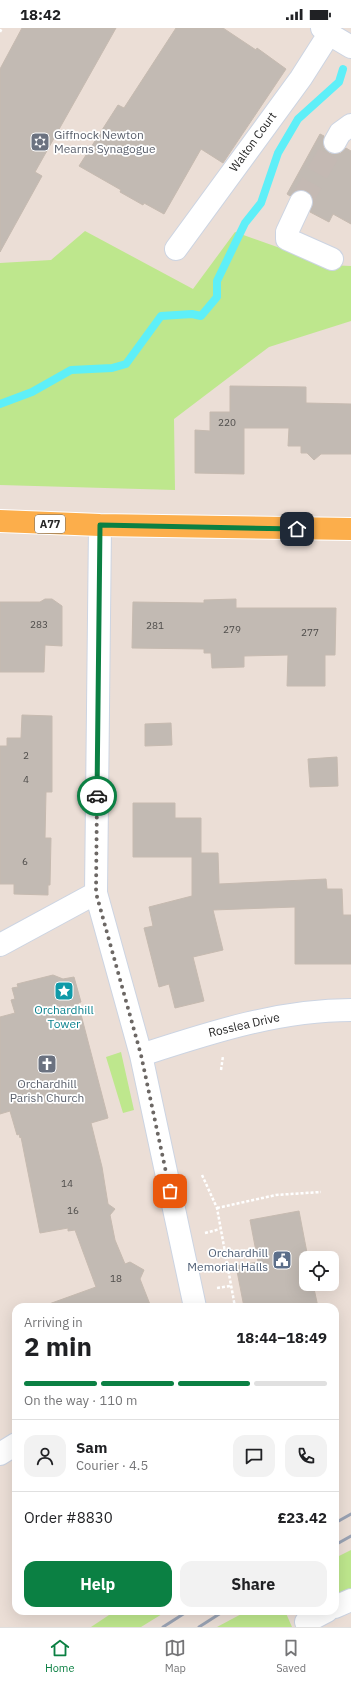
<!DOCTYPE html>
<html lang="en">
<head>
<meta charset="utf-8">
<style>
  body { margin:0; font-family:"IBM Plex Sans",sans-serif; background:#f2f2f2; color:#202124; height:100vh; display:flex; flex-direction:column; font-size:15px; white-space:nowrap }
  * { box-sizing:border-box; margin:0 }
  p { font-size:13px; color:#757577 }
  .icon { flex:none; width:22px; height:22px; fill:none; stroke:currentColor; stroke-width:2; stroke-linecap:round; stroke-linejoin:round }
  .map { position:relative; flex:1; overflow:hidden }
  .drawer { position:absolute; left:12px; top:1275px; width:327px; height:312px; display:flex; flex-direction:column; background:#fff; border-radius:12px; box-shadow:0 4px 16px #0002 }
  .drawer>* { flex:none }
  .buttons { position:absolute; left:299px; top:1223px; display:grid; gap:8px }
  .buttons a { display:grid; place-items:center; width:40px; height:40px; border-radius:8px; background:#fff; box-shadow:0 4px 16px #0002; font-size:20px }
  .pin { position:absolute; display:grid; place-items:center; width:34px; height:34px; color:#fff; margin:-17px; border-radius:8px; box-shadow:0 2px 6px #0006 }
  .courier { position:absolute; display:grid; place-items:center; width:40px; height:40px; margin:-20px; border:3px solid #0b8043; border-radius:50%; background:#fff; color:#222; box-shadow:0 1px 5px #0007 }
  .overview em { font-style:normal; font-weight:700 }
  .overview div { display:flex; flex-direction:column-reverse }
  .overview { display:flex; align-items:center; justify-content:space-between; height:68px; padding:0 12px }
  h1 { font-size:26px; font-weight:700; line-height:30px }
  .bar { display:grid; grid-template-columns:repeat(4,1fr); gap:6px 4px; align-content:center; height:48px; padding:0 12px }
  .bar i { height:5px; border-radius:3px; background:#e0e0e0 }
  .bar .active { background:#0b8043 }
  .bar p { grid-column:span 4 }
  .line { display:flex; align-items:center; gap:10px; padding:0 12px; border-top:1px solid #e0e0e0 }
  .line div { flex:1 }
  .round { display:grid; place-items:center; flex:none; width:42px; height:42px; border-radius:12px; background:#f2f2f2 }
  .action { display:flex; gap:8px; margin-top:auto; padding:8px 12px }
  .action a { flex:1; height:46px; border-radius:12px; background:#0b8043; color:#fff; font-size:16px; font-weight:700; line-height:46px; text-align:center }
  .action a+a { background:#f2f2f2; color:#202124 }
  .status { display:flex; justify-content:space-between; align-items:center; height:28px; padding:0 20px; background:#fff; direction:ltr }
  .status svg { height:11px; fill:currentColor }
  .dock { display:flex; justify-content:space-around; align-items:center; height:56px; border-top:1px solid #e0e0e0; background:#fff; font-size:11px; color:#757577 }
  .dock a { display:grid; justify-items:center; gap:2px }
  .dock .active { color:#0b8043 }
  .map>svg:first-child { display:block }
</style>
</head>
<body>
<div class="status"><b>18:42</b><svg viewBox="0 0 49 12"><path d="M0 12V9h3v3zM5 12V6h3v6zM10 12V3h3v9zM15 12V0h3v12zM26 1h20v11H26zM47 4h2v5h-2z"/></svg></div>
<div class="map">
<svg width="351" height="1599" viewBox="0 0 351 1599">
  <rect width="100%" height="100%" fill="#ebded6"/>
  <path fill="#bee78d" d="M85,203L193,261L235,204L328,237L351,238V293L269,319L174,391L175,462L0,457V235L51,232Z
    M121,1024L134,1082L123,1085L106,1029Z
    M351,1522V1564L335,1571V1530Z
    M115,1583H167L141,1599H91Z
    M247,1583H285L292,1599H217Z"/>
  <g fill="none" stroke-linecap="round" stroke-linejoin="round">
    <path stroke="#5eeff8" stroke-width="8" d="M0,376L32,364L71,342L112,340L126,336L161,288L192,286L201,288L217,269V253L245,195L261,175L278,125L298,91L339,54L343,41"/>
  </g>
  <path fill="#c2bab3" stroke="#c6bab0" d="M22,0H116L35,144L42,148L0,224V41Z
    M176,0H223L256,22L257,20L286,41L223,135L201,121L164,186L144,175L143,177L120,164L121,162L79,138L118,77L124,80Z
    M320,106L324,108L323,114L324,120L329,125L336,126L341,125L346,120L351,123V196L333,186L329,194L310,184L313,173L311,167L307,163L300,162L294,164L290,168L287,166Z
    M230,358L306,359V375L351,376V426H321L314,432L307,425H301V418H288L289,400H244V446L195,445V402L210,403V384H230Z
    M45,571H52L62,578V618L45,617L44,644H0V574H40Z
    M236,571V580H336L335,627H325V658H287L288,627L244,628V639L212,640L211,625H204V621L132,620L133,574L204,575V572Z
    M22,687L52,688V764H46L45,810H51L50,857H48V867L14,866V856H0V718H7V710H21Z
    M171,695L172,717L145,718V696Z
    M337,729L338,758L310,759L308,731Z
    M133,775H175V790H201V825H218L219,856L326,851L327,861H342L343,887H351V936H295V879L213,882L223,922L193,929L204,973L175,980L169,956L159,959L144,900L153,898L149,879L192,868V829H133Z
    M53,947L63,951L74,949L81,974L78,975L108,1090L91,1095L102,1139L108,1176L115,1181L110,1187L115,1212L125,1236L130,1234L144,1242L140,1251L151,1279H49V1276L96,1259L75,1202L68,1203V1200L40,1205L21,1109L20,1110L19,1106L17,1107L10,1083L0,1086V989L15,985L11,972L15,971L12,960L18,959L17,956Z
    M299,1183L308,1230H306V1256H313L318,1279H244L236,1238L258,1234L250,1192Z"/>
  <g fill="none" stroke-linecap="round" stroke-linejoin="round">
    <path stroke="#c4b9b3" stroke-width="22" stroke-dasharray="22 11" stroke-linecap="butt" d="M301,174L335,114"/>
    <defs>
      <path id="minor" d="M322,0L329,6L351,19
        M335,114L340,105L351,97
        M301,174L287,204V211L332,231
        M176,221L301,50L329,6
        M100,497L96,865L141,1027L195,1279
        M0,917L96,865
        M141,1027C209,1005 278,982 351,982
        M0,1426L16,1416
        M335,1579L351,1572
        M306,1594L327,1583"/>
      <path id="major" d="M0,493L100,497L351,501"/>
    </defs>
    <use href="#minor" stroke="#ccd4e2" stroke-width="24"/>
    <use href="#major" stroke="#fff" stroke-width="24"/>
    <path stroke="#fff" stroke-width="2.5" stroke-dasharray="3 2" stroke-linecap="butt" d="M0,4L2,0
      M221,1042L223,1028
      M202,1147L217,1180L235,1279
      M217,1180L276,1167L321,1164
      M205,1205L220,1201
      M217,1260L230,1258"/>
    <use href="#minor" stroke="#fff" stroke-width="22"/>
    <use href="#major" stroke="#fcae4b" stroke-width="22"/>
    <path stroke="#99a2b3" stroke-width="3" d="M335,1495L351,1486
      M335,1517L351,1508
      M163,1599L188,1583
      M199,1599L224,1583"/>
  </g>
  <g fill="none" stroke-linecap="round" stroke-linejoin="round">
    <path stroke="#6c6764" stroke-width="4" stroke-dasharray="0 7.2" d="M97,768L96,865L141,1027L170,1163"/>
    <path stroke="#0b8043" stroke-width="5" d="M97,768L100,497L297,501"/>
  </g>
  <defs>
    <symbol id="synagogue-square" viewBox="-11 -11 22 22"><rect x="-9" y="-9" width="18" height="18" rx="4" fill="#6b7280" stroke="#fff"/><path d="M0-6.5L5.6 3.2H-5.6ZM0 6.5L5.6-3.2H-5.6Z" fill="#fff"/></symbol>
    <symbol id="sight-square" viewBox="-11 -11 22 22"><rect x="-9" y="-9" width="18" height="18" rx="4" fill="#0f9aa8" stroke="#fff"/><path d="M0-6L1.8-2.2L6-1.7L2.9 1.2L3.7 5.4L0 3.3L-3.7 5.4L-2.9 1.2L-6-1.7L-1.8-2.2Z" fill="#fff"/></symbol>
    <symbol id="church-square" viewBox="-11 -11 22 22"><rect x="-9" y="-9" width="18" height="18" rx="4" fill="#6b7280" stroke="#fff"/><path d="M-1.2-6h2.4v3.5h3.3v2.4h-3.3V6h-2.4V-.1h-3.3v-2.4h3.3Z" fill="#fff"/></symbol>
    <symbol id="civic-square" viewBox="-11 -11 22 22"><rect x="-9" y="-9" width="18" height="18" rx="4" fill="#5c6f8a" stroke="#fff"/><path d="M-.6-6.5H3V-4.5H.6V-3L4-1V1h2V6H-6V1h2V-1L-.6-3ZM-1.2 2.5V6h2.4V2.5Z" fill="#fff"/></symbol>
  </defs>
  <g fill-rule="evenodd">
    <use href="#synagogue-square" x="29" y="103" width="22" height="22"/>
    <use href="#sight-square" x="53" y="952" width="22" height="22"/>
    <use href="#church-square" x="36" y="1025" width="22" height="22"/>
    <use href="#civic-square" x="271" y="1221" width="22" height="22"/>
  </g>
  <g text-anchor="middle" stroke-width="3.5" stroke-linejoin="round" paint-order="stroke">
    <g font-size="10" fill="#4e4c4a">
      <text x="227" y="398">220</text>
      <text x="39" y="600">283</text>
      <text x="155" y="601">281</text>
      <text x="232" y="605">279</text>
      <text x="310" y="608">277</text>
      <text x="26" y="731">2</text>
      <text x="26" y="755">4</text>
      <text x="25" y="837">6</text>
      <text x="67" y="1159">14</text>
      <text x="73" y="1186">16</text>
      <text x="116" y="1254">18</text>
    </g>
    <rect fill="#fff" stroke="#686868" stroke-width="1" x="35" y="487" width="30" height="18" rx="3"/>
    <g font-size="11" font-weight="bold" fill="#272727">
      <text x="50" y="500">A77</text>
    </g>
    <g font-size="12" fill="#5b616d" stroke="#fff" text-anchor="start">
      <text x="54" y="111">Giffnock Newton<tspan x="54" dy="14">Mearns Synagogue</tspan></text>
      <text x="47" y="1060" text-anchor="middle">Orchardhill<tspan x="47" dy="14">Parish Church</tspan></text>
    </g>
    <g font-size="12" fill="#272727" stroke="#fff">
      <text transform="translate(253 114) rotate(-54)" y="4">Walton Court</text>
      <text transform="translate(244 997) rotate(-13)" y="4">Rosslea Drive</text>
    </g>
    <g font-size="12" fill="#0d838f" stroke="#fff">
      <text x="64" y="986">Orchardhill<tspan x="64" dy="14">Tower</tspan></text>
    </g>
    <g font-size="12" fill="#4e5e75" stroke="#fff" text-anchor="end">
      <text x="268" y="1229">Orchardhill<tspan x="268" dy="14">Memorial Halls</tspan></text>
    </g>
  </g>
</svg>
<div class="buttons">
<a><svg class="icon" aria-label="locate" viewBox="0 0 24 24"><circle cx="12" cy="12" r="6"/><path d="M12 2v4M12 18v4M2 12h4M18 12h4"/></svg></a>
</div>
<div class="pin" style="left:170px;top:1163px;background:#ea580c"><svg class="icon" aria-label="bag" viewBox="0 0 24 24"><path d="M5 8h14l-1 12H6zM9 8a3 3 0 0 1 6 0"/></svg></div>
<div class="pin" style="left:297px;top:501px;background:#1f2937"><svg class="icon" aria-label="home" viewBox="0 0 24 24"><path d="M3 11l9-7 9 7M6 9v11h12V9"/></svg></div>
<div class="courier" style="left:97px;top:768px"><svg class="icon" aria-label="car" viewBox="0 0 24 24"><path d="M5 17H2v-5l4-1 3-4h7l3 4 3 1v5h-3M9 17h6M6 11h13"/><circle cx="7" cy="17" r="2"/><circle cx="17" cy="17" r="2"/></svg></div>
<section class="drawer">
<div class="overview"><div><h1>2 min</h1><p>Arriving in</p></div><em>18:44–18:49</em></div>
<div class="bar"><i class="active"></i><i class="active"></i><i class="active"></i><i></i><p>On the way · 110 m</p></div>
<div class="line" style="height:72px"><a class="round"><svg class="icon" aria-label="person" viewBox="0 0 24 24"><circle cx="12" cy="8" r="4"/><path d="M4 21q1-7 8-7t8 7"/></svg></a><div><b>Sam</b><p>Courier · 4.5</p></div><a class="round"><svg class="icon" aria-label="chat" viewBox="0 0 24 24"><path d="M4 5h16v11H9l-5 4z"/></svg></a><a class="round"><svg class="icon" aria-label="phone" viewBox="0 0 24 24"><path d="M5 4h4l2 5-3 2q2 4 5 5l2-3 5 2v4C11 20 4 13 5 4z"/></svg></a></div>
<div class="line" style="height:52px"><div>Order #8830</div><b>£23.42</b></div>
<div class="action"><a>Help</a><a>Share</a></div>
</section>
</div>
<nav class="dock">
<a class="active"><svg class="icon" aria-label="home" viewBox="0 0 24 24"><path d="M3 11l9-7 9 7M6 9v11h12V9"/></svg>Home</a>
<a><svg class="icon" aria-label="map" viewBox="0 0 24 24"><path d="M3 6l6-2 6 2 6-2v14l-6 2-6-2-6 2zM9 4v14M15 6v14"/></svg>Map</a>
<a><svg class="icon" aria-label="saved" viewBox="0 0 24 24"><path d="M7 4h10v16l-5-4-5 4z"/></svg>Saved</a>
</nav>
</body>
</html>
